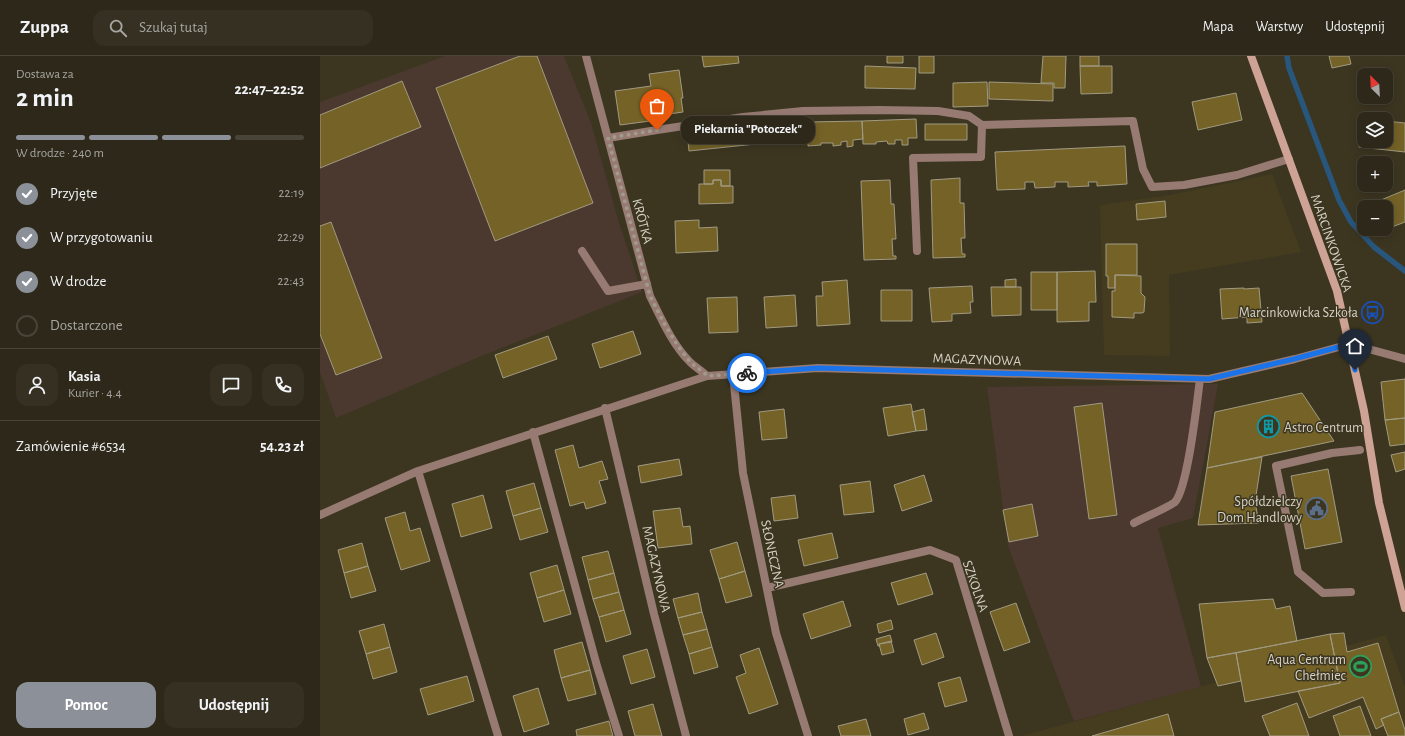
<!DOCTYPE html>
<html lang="pl">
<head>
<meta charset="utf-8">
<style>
  body { margin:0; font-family:"Alegreya Sans",sans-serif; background:#353022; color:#f1f3f6; height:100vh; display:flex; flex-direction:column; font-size:15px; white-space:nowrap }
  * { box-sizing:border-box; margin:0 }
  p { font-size:13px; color:#a7a6a2 }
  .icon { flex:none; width:22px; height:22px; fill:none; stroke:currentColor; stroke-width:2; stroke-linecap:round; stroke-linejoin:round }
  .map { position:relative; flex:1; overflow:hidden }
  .side { display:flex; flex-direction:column; background:#2d2819; width:320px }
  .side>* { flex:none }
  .needle { width:26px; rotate:336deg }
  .controls { position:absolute; left:1037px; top:12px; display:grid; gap:8px }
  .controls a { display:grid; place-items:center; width:36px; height:36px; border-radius:8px; background:#2d2819; box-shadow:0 2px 10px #0003,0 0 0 1px #484438; font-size:20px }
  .pin { position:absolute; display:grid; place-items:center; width:34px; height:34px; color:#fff; margin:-41px -17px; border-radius:50% 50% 50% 0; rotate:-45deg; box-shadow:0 0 4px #0007 }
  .pin .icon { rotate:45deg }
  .courier { position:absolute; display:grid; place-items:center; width:40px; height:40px; margin:-20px; border:3px solid #1a73e8; border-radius:50%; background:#fff; color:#222; box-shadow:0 1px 5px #0007 }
  .bubble { position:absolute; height:28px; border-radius:12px; background:#2d2819; box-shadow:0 2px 10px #0003,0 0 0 1px #484438; font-size:13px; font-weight:600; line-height:28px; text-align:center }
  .overview em { font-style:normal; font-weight:600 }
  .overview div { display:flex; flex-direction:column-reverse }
  .overview { display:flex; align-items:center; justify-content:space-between; height:68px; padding:0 16px }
  h1 { font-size:26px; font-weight:600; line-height:30px }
  .bar { display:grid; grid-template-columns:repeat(4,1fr); gap:6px 4px; align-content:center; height:48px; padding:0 16px }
  .bar i { height:5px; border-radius:3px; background:#484438 }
  .bar .active { background:#8c9099 }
  .bar p { grid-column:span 4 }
  .line { display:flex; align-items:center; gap:10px; padding:0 16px; border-top:1px solid #484438 }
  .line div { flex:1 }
  .round { display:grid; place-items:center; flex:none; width:42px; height:42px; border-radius:12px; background:#353022 }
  ol { padding:0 16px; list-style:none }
  li { display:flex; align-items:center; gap:12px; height:44px }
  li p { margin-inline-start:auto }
  li .icon { padding:4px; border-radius:50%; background:#8c9099; color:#fff; stroke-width:4 }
  li:last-child { color:#a7a6a2 }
  li i { width:22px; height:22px; border:2px solid #484438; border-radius:50% }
  .primary-button { display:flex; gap:8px; margin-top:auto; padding:8px 16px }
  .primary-button a { flex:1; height:46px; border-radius:12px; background:#8c9099; color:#fff; font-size:16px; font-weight:600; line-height:46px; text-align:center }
  .primary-button a+a { background:#353022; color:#f1f3f6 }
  header { display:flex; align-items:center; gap:24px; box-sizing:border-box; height:56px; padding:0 20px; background:#2d2819; border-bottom:1px solid #484438 }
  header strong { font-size:19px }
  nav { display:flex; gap:22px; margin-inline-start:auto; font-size:14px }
  .search { width:280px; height:36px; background:#353022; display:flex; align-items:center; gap:10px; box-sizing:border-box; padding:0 14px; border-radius:12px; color:#a7a6a2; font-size:15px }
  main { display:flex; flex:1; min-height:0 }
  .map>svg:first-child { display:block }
</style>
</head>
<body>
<header>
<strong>Zuppa</strong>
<div class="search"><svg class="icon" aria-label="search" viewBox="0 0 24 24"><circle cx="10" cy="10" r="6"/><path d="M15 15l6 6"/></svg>Szukaj tutaj</div>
<nav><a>Mapa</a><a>Warstwy</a><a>Udostępnij</a></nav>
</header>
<main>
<section class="side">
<div class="overview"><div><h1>2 min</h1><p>Dostawa za</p></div><em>22:47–22:52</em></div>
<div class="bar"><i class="active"></i><i class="active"></i><i class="active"></i><i></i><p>W drodze · 240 m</p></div>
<ol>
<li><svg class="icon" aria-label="check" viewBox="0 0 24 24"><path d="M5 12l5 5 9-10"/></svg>Przyjęte<p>22:19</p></li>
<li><svg class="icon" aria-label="check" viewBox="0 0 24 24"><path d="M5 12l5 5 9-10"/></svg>W przygotowaniu<p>22:29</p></li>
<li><svg class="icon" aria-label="check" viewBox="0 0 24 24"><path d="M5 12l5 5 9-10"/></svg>W drodze<p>22:43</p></li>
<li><i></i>Dostarczone</li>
</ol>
<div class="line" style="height:72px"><a class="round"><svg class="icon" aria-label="person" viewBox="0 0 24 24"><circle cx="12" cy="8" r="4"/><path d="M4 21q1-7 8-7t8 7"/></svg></a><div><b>Kasia</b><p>Kurier · 4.4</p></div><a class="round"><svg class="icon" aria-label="chat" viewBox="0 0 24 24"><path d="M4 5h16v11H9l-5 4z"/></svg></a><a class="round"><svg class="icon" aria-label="phone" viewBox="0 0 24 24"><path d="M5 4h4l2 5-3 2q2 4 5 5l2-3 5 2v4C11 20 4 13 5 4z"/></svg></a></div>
<div class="line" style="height:52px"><div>Zamówienie #6534</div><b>54.23 zł</b></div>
<div class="primary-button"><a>Pomoc</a><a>Udostępnij</a></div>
</section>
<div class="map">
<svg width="1085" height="680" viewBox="0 0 1085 680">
  <rect width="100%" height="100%" fill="#3c3621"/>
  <path fill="#4b392f" d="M125,0H244L271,67L299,167L322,236L159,301L16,362L0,316V46Z
    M898,328L873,462L838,472L881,631L754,665L688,490L667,331Z"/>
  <path fill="#453c20" d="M952,118L981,196L849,219L850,300L784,299L780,149L850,139Z
    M1066,579L1085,631V680H702Z"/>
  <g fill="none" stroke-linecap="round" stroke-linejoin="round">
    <path stroke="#28567d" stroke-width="5.5" d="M967,0L969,12L1019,144L1031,166L1054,191L1085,215"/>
  </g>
  <path fill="#746226" stroke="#a19a82" d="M200,0H217L273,147L175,185L116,32Z
    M382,0H418L419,7L384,11Z
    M567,0H583V7H567Z
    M599,0H614V17H599Z
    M723,0H746L745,32H734V27H721Z
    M760,0H779V10H760Z
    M1009,0H1029L1031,8L1012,12Z
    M545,10L596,12L595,33L545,32Z
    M760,10H792V37L761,38Z
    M359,14L363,42H361L363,56L329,61L330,65L300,69L295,35L331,30L329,18Z
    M82,25L101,71L0,112V59Z
    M667,26L668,50L633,51V27Z
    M669,26L733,28V45L669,43Z
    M916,37L922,64L878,74L872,46Z
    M1042,62L1052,63H1044V85H1066V65L1085,67V96L1039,91Z
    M596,63L597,82H588V89H582V84H575V88H568L567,85L556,86V88H543L542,65Z
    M472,64L474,84L369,95L367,76Z
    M542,65L543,83L533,84V90L527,91V85L521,86V89L513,90V87H501V89L488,90V66Z
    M605,68H647V84H605Z
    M805,90L807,128L777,130V126H768L769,130L748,131V126H735V131L715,132L714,126H705V133L677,134L675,96Z
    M384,114H410V130H401V124H393V128H384Z
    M640,122V147H644L645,182H641L642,198H645V201L613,202L611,124Z
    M393,124H401V130H413V147L379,148V128H393Z
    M570,124L571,148H574L576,183H572L573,200H576V203L544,204L541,125Z
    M1085,134V166L1072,171L1066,156V151H1064L1061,144Z
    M845,145L846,161L817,164L816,148Z
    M379,164V172L397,171L398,195L356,197L355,165Z
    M11,166L62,302L16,319L0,278V170Z
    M786,188H817V219H795V232H788V220H786Z
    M775,215L776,246H769V265L737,266V216Z
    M711,216H737V254H711Z
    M795,219L821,220V237L825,241L824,256L822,257H814V262L792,261V235H795Z
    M696,223V231H685V224Z
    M527,224L530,268L497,270L496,240H503L502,226Z
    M652,230L653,246H650L651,257L632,258V265L612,266L609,232Z
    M671,231H701V259L672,260Z
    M924,232V233L939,232L942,266L927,267V261L902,263L900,233Z
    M561,234H592V265H561Z
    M475,239L477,270L446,272L444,241Z
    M417,241L418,276L389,277L387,242Z
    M313,275L321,298L280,312L272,288Z
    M228,280L237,303L183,322L175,299Z
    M1085,323V362L1065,364L1061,326Z
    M982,337L1014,385L887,412L895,356Z
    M782,347L797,459L769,463L754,351Z
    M591,348L596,375L568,380L563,352Z
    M464,353L467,382L442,384L439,356Z
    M604,353L607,374L596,375L592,356Z
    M1085,362V388L1070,390L1065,364Z
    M253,389L259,412L282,405L288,423L279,425L286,447L266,453L264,446L250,450L235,394Z
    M1085,396V413L1076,416L1071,399Z
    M942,401L935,446L939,467L878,469L887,412Z
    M359,403L362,419L321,427L318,410Z
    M1008,413L1022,486L985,493L971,420Z
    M604,419L612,445L582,455L574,429Z
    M550,425L554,456L524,459L520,429Z
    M214,427L221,452L193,460L186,435Z
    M163,439L172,472L141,481L132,448Z
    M475,439L478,462L454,465L451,442Z
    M712,448L718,480L689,486L683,454Z
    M221,452L228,476L200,484L193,460Z
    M360,452L363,471L370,470L372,488L338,492L333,455Z
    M85,456L90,475L100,472L110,505L81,514L65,462Z
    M512,477L518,502L484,510L478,484Z
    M417,486L425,515L399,523L390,494Z
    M42,487L48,510L24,517L18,494Z
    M288,495L294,517L268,524L262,501Z
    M237,509L244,534L217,542L210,517Z
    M48,510L56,535L31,542L24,517Z
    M425,515L432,540L406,547L399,523Z
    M294,517L299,536L273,543L268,524Z
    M606,517L613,538L578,549L571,527Z
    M244,534L251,558L224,566L217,542Z
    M299,536L304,554L279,561L273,543Z
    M378,537L382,556L358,562L353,543Z
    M953,543L956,553L970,550L977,585L887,602L879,548Z
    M523,545L531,570L491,583L483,558Z
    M696,547L710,586L684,595L670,556Z
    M304,554L311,578L286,586L279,561Z
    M382,556L387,573L363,579L358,562Z
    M571,564L573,573L559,577L557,568Z
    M64,568L70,591L46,598L39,575Z
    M387,573L392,591L369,598L363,579Z
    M616,577L624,601L602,609L594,584Z
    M1024,577L1027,596L1058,587L1079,656L1061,663L1064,669L1056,673L1043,641L989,662L978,635L1020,627L1010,578Z
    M1010,578L1020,627L925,646L916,597Z
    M570,579L572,586L559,588L560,590H558L556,583Z
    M571,585L574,596L562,599L559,588Z
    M262,586L270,614L241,622L234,594Z
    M70,591L77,616L53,623L46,598Z
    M392,591L398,611L374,618L369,598Z
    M439,592L458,648L429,658L416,621L426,617L420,599Z
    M327,593L335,621L311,628L303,600Z
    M916,597L921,625L898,630L887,602Z
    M270,614L276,638L248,645L241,622Z
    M147,620L154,645L108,659L100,633Z
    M640,621L647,645L625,651L618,627Z
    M218,632L229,668L204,676L193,640Z
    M977,647L989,680H950L942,660Z
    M333,648L342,680H315L308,655Z
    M1040,650L1051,680H1020L1013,660Z
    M1079,656L1085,674V680H1068L1061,663Z
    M604,657L609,673L588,679L584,663Z
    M848,658L854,680H772Z
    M546,663L551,680H521L518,670Z
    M289,665L293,680H257L256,674Z"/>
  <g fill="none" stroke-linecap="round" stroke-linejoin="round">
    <path stroke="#977b73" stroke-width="8" d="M288,82L337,74L423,61L483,55L560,54L618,55L649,60L662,69
      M262,195L288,235L327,228
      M597,195L593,102L661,101L662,69L813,65L823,113L832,131L864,129L917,119L969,103
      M814,467C821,463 851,450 855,446C868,431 877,346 880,323
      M1031,536L1003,537L978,516L956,410L1012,397L1040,394"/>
    <path stroke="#977b73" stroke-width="8" d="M266,0L330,240C341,262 352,288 370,306C375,311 382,315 387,320
      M413,318L423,417L456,577L488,680
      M285,352L334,558L366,680
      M213,376L277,610L299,680
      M98,415L178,680
      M0,459L98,415L387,320L498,312L889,323L975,303L1030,288L1085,303
      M447,532L610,494L636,504L689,680"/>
    <path stroke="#cea295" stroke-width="8" d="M931,0L1017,235L1044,355L1059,447L1085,552"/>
  </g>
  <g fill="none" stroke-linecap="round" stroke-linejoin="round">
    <path stroke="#a09b8c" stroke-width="4" stroke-dasharray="0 7.2" d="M337,74L288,82L330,240L345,269L358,290L370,306L388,320L427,317"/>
    <path stroke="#1a73e8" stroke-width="5" d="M427,317L498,312L889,323L974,303L1030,288L1035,314"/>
  </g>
  <defs>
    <symbol id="bus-ring" viewBox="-11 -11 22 22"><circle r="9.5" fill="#3c3621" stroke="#1a4fb4" stroke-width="1.5"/><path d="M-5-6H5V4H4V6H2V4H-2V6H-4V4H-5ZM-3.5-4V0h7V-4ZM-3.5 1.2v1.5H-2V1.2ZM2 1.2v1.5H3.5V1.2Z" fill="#1a4fb4"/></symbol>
    <symbol id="building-ring" viewBox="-11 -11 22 22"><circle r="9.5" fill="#3c3621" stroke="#0f9aa8" stroke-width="1.5"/><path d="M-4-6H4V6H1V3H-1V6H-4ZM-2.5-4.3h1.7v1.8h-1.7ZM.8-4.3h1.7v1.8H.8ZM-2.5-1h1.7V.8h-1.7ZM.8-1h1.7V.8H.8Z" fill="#0f9aa8"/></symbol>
    <symbol id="civic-ring" viewBox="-11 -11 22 22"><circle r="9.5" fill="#3c3621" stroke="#5c6f8a" stroke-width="1.5"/><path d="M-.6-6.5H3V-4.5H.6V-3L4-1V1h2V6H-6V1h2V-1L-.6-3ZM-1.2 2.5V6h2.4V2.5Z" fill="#5c6f8a"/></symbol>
    <symbol id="stadium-ring" viewBox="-11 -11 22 22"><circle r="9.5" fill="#3c3621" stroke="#2e9e5b" stroke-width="1.5"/><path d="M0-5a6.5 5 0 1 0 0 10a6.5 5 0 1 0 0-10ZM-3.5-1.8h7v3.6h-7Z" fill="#2e9e5b"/></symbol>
  </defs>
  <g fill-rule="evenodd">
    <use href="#bus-ring" x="1040" y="244" width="25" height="25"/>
    <use href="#building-ring" x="936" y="358" width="25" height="25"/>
    <use href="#civic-ring" x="984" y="440" width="25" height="25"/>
    <use href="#stadium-ring" x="1028" y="598" width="25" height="25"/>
  </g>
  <g text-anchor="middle" stroke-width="3" stroke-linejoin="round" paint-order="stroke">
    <g font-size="14" fill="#d6d2c6" stroke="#3c3621">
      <text transform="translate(323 165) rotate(75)" y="5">KRÓTKA</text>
      <text transform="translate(1012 187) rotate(71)" y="5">MARCINKOWICKA</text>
      <text transform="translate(657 303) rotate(2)" y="5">MAGAZYNOWA</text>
      <text transform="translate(453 498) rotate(78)" y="5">SŁONECZNA</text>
      <text transform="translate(337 513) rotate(77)" y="5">MAGAZYNOWA</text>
      <text transform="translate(656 530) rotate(71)" y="5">SZKOLNA</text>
    </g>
    <g font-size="14" fill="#d6d2c6" stroke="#3c3621" text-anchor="end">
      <text x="1038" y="261">Marcinkowicka Szkoła</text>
      <text x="964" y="376" text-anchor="start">Astro Centrum</text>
      <text x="982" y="450">Spółdzielczy<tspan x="982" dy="16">Dom Handlowy</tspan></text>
      <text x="1026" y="608">Aqua Centrum<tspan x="1026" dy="16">Chełmiec</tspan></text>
    </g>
  </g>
</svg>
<div class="controls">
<a><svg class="needle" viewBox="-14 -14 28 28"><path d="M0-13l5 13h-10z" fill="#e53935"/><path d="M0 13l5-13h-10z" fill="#a7a6a2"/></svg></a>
<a><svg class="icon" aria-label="layers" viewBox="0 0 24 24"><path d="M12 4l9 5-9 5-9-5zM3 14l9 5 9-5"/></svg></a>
<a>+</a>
<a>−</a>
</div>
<div class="pin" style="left:337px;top:74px;background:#ea580c"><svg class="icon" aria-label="bag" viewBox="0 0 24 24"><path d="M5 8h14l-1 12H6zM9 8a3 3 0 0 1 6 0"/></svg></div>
<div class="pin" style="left:1035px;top:314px;background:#1f2937"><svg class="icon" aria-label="home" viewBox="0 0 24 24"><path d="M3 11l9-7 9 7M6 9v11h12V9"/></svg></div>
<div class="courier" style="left:427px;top:317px"><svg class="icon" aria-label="bike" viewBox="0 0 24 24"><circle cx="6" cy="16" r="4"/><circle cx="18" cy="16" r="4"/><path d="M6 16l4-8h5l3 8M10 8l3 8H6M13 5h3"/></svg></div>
<div class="bubble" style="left:361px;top:60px;width:134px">Piekarnia &quot;Potoczek&quot;</div>
</div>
</main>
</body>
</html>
